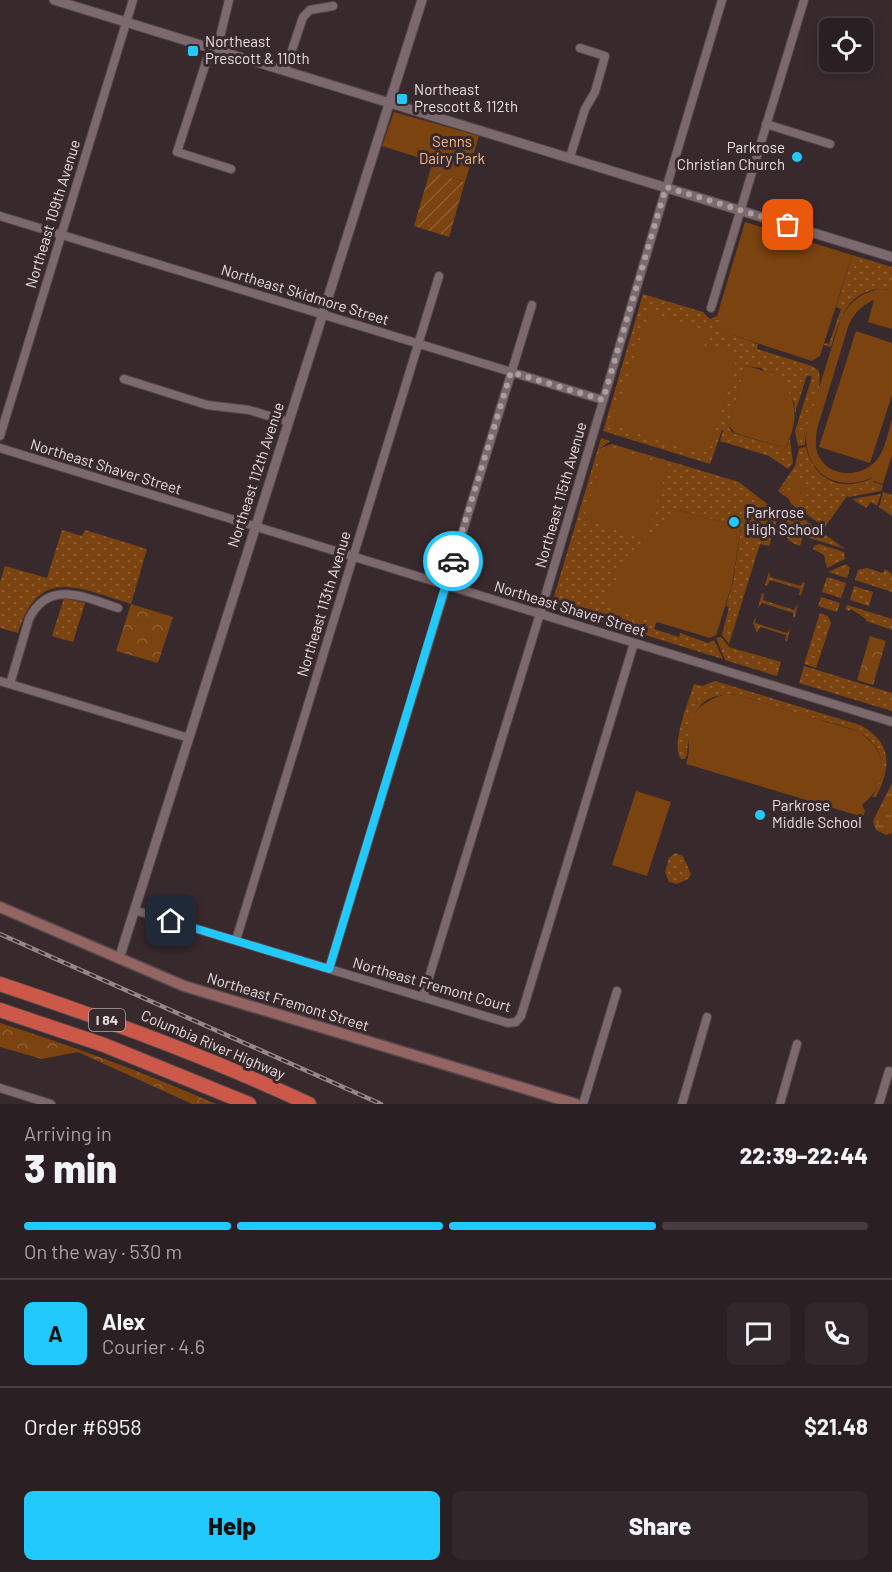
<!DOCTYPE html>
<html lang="en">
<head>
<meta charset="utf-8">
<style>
  body { margin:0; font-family:Barlow,sans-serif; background:#32272a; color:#f1f3f6; height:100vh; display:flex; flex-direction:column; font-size:22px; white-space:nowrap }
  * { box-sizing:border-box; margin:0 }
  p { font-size:20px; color:#a5a2a5 }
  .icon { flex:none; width:33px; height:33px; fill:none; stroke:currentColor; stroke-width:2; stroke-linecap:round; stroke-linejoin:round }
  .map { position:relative; height:1104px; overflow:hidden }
  .side { display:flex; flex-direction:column; background:#2a1f22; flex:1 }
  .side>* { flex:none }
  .tools { position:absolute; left:819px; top:18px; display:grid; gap:12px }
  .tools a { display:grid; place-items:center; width:54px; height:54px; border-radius:9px; background:#2a1f22; box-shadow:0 3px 15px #0003,0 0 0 2px #463d40; font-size:30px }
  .pin { position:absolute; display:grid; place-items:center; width:51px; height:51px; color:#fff; margin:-26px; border-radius:12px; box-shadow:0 3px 9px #0006 }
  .courier { position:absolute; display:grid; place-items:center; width:60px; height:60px; margin:-30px; border:4px solid #22c9fd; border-radius:50%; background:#fff; color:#222; box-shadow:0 2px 8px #0007 }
  .headline em { font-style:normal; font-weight:800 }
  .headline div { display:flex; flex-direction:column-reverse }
  .headline { display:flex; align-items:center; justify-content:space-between; height:102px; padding:0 24px }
  h1 { font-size:39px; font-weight:800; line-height:45px }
  .bar { display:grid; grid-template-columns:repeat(4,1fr); gap:9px 6px; align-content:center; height:72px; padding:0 24px }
  .bar i { height:8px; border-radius:4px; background:#463d40 }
  .bar .active { background:#22c9fd }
  .bar p { grid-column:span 4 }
  .line { display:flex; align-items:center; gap:15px; padding:0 24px; border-top:2px solid #463d40 }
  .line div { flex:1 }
  .round { display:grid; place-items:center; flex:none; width:63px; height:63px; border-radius:9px; background:#32272a }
  .button { display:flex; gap:12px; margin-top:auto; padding:12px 24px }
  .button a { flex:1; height:69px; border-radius:9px; background:#22c9fd; color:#111; font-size:24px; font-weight:800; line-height:69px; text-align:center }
  .button a+a { background:#32272a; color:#f1f3f6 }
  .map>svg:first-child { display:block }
</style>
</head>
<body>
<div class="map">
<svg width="892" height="1104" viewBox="0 0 892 1104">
  <defs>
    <pattern id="grass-dots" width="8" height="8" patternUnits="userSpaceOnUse" patternTransform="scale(1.5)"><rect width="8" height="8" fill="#7a4310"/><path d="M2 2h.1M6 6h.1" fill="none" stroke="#8d5e32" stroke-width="1.8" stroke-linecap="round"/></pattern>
    <pattern id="forest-crowns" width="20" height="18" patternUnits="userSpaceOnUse" patternTransform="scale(1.5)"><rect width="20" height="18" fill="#7a4310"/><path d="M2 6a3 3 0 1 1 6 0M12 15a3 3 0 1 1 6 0" fill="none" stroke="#8d5e32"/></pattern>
    <pattern id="wetland-marsh" width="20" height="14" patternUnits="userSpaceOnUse" patternTransform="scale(1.5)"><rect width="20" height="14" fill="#7a4310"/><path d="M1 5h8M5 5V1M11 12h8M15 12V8" fill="none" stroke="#8d5e32"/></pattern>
    <pattern id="garden-furrows" width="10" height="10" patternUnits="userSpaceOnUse" patternTransform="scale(1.5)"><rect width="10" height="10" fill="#7a4310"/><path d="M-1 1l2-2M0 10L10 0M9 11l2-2" fill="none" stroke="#8d5e32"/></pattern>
  </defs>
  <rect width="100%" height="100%" fill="#38292d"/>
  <path fill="url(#grass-dots)" d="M852,255L892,267V290C850,284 841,315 831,347L824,345L825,343L829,344L841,309L836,307Z
    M643,294L703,312L710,319L717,316L724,332L758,344L757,349L812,366L818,370C826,387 804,424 805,445L798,446L795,431L812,377L807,375L795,413L794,402L761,368L745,366L729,428L733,433L785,448L790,439L793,463L788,469L769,456L720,441L723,431L722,430L710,464L603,431Z
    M601,438L610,441L599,449L612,444L739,482L779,513L769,546L760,544L729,644L722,635L729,607L726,606L733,582L741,527L678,510L605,605L657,621L654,629L679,637L680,633L683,634L708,643L714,640L723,659L554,607L552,603Z
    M806,447C814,482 844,493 874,477L873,482L883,485L881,491L849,497L847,496L825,527L791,504L789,499L778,491L795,466L799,448Z
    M883,492L892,495V516L879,507Z
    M881,494L877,506L871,502L866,508L852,499Z
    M790,509L845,549L803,536L800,546C778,539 785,527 790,509Z
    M62,530L82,536L85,530L147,549L131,604C79,588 39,565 18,633L0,628V582L5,566L47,578Z
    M819,544L844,552L845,559L827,568L824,555L813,549L814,546Z
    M846,564L850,568L847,578L828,572Z
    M867,568L883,573L885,569L892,574V592L855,580L858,570Z
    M769,571L770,577L801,586L803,582L805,583L801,595H799L800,589L770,580L767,586L765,585Z
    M827,577L846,583L841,598L822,592Z
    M854,586L873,592L869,606L850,600Z
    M762,593L764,594L763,600L794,610L798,604L795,617H793V613L762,603L758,608Z
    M821,597L840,603L837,612L818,606Z
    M64,598L85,603L73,642L52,636Z
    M847,605L892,619V630L866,621V619L851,609L849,611L845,609Z
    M820,613L828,616L831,623L816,668L804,664Z
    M756,617L755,623L787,633L790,628L787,642L785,640L786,635L760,627L757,633L753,623Z
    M721,637L729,647L781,662L777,676L725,660L716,638Z
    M804,666L892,693V711L799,683Z
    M715,681L860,725C892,742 892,766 876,797H872C889,772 885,745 856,731C841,724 822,721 807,716C784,709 762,702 739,695C694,691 690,718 687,755L685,759H681C670,746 689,700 694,684L702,686Z
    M675,853L683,856L691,874L688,879L677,884L669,882L665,872L669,858Z"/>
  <path fill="url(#forest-crowns)" d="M131,604L173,617L158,663L116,651Z
    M870,636L886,641L873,685L857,680Z
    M0,1023C73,1046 145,1073 216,1104H192L78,1052L42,1059L0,1047Z"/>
  <path fill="url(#wetland-marsh)" d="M892,783V833L886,835L876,830L873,821Z"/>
  <path fill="#7a4310" d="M394,112L479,136L465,182L430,171L433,162L382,146Z
    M745,222L852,255L820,356L812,361L723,332L717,316Z
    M880,289L892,290V329L868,322L874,300C862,305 855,312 849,324L817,429C816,437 815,445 817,452C826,477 858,479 875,462C885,451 888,432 892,419V455L883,484L873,481L874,477C834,495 800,470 807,426L840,321C849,302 860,293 880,289Z
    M649,312L709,331L704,347H711L738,354L710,447L708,450L702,453L610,424L619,398L624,391Z
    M856,331L892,343V395L870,463L819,447Z
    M745,366C790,373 807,408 785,448L735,433L729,426Z
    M606,446L668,465L646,538L584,519Z
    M798,473V477L813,490C805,497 799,498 790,496L795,478L794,474Z
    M678,510L741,527L732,585L716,635L710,638L604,606L627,556Z
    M727,694L739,695L857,731C889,750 891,782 862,805L865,811L863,817L686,764C690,750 689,750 688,736C687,712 706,699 727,694Z
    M636,791L671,802L647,876L612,865Z"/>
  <path fill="url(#garden-furrows)" d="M430,171L465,182L449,237L414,226Z"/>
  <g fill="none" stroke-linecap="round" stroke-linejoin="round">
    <defs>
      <path id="minor" d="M229,0L219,41L208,56L177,152L231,169
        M285,71L303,17L310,10L333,6
        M766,124L830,144
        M570,157L585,109L595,92L605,56L580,48
        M0,216L603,400
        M711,308L804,0
        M124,379L207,405L249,410L289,422
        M0,436L133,0
        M0,448L892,722
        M0,681L189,738
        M10,684L29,619C49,578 86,598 118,608
        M134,910L508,1023L516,1022L521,1016L634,643
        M236,940L439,276
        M329,969L532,305
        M423,997L542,607L722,0
        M0,1088L51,1104
        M583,1104L617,991
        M682,1104L707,1017
        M780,1104L797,1044
        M879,1104L889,1071"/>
      <path id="tertiary" d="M54,0L892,257
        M119,959L422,0"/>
      <path id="secondary" d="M0,907L184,986L576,1104"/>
      <path id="motorway" d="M0,984C105,1019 209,1057 309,1104
        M0,1010L104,1045L249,1104"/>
    </defs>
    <use href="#minor" stroke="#53474a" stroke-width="10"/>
    <use href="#tertiary" stroke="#53474a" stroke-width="11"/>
    <use href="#secondary" stroke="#53474a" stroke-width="13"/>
    <use href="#motorway" stroke="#53474a" stroke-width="16"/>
    <use href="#minor" stroke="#7b696d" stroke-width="8"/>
    <use href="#tertiary" stroke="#7b696d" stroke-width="9"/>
    <use href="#secondary" stroke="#936462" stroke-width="10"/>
    <use href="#motorway" stroke="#cc5849" stroke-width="14"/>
    <defs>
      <path id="rail" d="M0,934L381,1104"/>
    </defs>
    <use href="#rail" stroke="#94878a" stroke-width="4.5"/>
    <use href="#rail" stroke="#38292d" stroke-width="2" stroke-dasharray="7" stroke-linecap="butt"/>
  </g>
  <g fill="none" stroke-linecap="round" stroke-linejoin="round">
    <path stroke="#aa9ea1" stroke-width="6" stroke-dasharray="0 10.8" d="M453,561L511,372L603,400L666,187L788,225"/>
    <path stroke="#22c9fd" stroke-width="8" d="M171,921L329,969L453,561"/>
  </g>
  <g fill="#22c9fd" stroke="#38292d" stroke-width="2">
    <rect x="187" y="45" width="12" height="12" rx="3"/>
    <rect x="396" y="93" width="12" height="12" rx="3"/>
    <circle cx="797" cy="157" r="6"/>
    <circle cx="734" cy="522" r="6"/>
    <circle cx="760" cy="815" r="6"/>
  </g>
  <g text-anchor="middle" stroke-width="6" stroke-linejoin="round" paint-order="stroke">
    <rect fill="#38292d" stroke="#b2a7aa" stroke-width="1.5" x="89" y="1009" width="36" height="22" rx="4.5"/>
    <g font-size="14" font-weight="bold" fill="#e7dddf">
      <text x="107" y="1025">I 84</text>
    </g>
    <g font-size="15" fill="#e7dddf" stroke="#38292d" text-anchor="start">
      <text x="205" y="47">Northeast<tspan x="205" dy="17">Prescott &amp; 110th</tspan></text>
      <text x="414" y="95">Northeast<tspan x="414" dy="17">Prescott &amp; 112th</tspan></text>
      <text x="785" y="153" text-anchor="end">Parkrose<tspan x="785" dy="17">Christian Church</tspan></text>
      <text x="746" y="518">Parkrose<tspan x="746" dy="17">High School</tspan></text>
      <text x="772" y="811">Parkrose<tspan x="772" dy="17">Middle School</tspan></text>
    </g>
    <g font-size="15" fill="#f3b587" stroke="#38292d">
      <text x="452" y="147">Senns<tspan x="452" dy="17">Dairy Park</tspan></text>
    </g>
    <g font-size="15" fill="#e7dddf" stroke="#38292d">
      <text transform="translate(53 214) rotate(-73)" y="5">Northeast 109th Avenue</text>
      <text transform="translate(305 295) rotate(17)" y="5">Northeast Skidmore Street</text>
      <text transform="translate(106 467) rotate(17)" y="5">Northeast Shaver Street</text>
      <text transform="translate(256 475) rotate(-72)" y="5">Northeast 112th Avenue</text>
      <text transform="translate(561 495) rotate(-74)" y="5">Northeast 115th Avenue</text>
      <text transform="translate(324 604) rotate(-73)" y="5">Northeast 113th Avenue</text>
      <text transform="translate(570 609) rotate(17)" y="5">Northeast Shaver Street</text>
      <text transform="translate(432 985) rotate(16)" y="5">Northeast Fremont Court</text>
      <text transform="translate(288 1002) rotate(17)" y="5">Northeast Fremont Street</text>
      <text transform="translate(213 1045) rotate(23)" y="5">Columbia River Highway</text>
    </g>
  </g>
</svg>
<div class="tools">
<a><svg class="icon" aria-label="locate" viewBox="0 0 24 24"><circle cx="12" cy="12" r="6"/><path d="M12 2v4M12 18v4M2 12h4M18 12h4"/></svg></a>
</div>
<div class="pin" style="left:788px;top:225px;background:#ea580c"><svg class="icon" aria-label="bag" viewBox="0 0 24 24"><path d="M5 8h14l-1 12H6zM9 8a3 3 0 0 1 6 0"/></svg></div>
<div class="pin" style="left:171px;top:921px;background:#1f2937"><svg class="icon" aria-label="home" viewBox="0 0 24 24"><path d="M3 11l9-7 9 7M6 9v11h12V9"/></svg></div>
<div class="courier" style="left:453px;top:561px"><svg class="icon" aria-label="car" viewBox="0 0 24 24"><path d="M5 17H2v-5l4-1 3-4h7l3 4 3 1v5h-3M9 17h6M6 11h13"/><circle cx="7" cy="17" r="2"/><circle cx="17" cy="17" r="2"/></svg></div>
</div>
<section class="side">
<div class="headline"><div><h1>3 min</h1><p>Arriving in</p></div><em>22:39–22:44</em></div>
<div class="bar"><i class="active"></i><i class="active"></i><i class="active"></i><i></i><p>On the way · 530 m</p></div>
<div class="line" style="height:108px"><b class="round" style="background:#22c9fd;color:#111">A</b><div><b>Alex</b><p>Courier · 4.6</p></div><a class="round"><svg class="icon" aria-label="chat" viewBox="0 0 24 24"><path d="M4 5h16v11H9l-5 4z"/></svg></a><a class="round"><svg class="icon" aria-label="phone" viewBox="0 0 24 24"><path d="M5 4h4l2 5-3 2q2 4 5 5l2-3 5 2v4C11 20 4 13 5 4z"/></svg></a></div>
<div class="line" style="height:78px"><div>Order #6958</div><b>$21.48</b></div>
<div class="button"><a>Help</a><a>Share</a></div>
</section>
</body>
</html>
